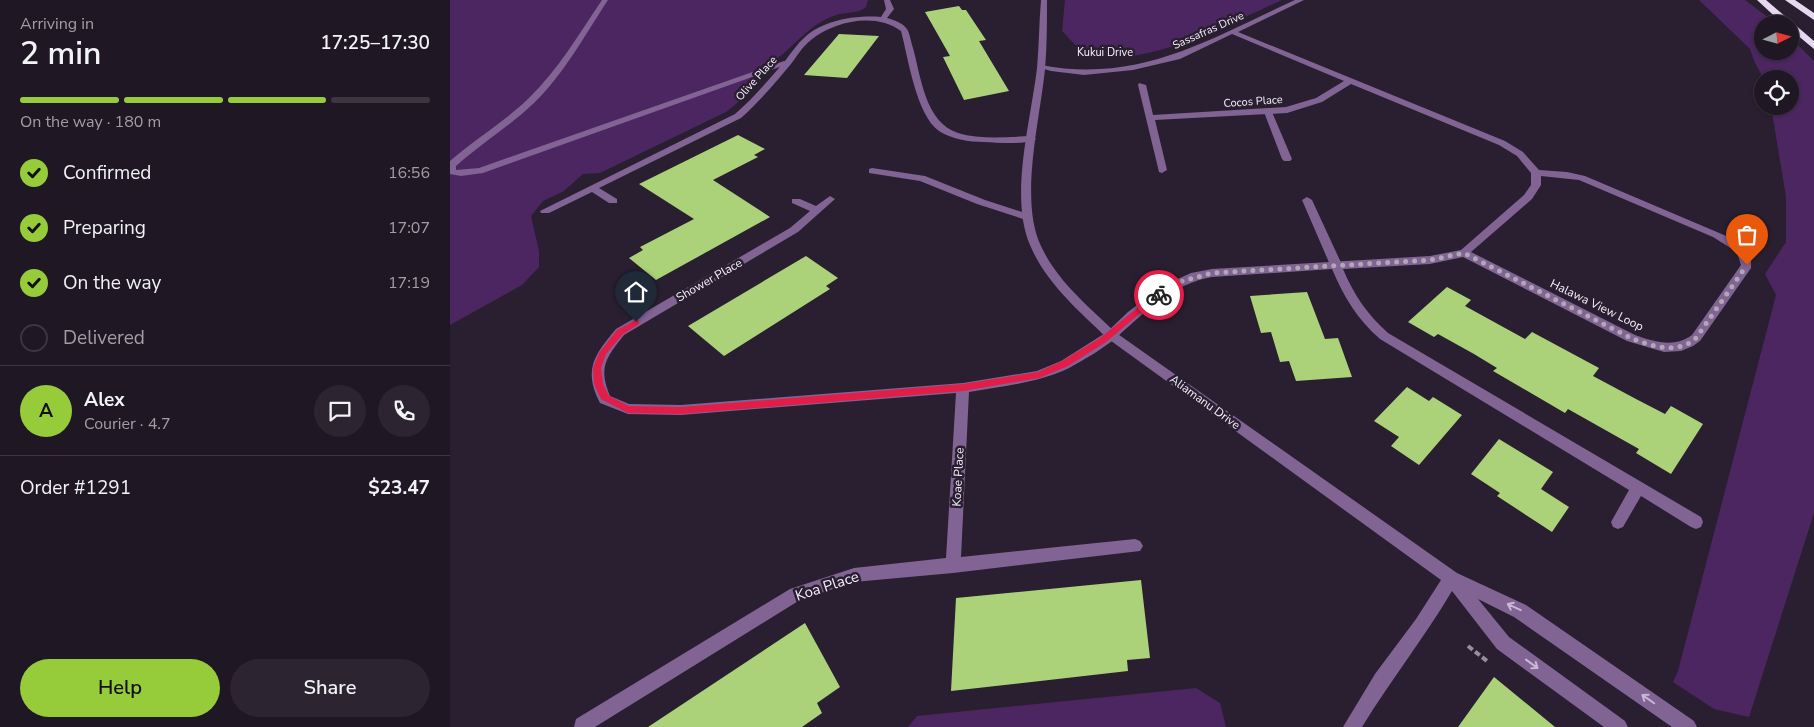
<!DOCTYPE html>
<html lang="en">
<head>
<meta charset="utf-8">
<style>
  body { margin:0; font-family:"Nunito Sans",sans-serif; background:#2c2431; color:#f1f3f6; height:100vh; display:flex; flex-direction:column; font-size:19px; white-space:nowrap }
  * { box-sizing:border-box; margin:0 }
  p { font-size:16px; color:#a19fa6 }
  .icon { flex:none; width:28px; height:28px; fill:none; stroke:currentColor; stroke-width:2; stroke-linecap:round; stroke-linejoin:round }
  .map { position:relative; flex:1; overflow:hidden }
  .drawer { display:flex; flex-direction:column; background:#1f1724; width:450px }
  .drawer>* { flex:none }
  .needle { width:32px; rotate:84deg }
  .tools { position:absolute; left:1304px; top:15px; display:grid; gap:10px }
  .tools a { display:grid; place-items:center; width:45px; height:45px; border-radius:50%; background:#1f1724; box-shadow:0 1px 4px #0004,0 0 0 1px #3c3641; font-size:25px }
  .pin { position:absolute; display:grid; place-items:center; width:42px; height:42px; color:#fff; margin:-51px -21px; border-radius:50% 50% 50% 0; rotate:-45deg; box-shadow:0 0 5px #0007 }
  .pin .icon { rotate:45deg }
  .courier { position:absolute; display:grid; place-items:center; width:50px; height:50px; margin:-25px; border:4px solid #e11d48; border-radius:50%; background:#fff; color:#222; box-shadow:0 1px 6px #0007 }
  .summary em { font-style:normal; font-weight:600 }
  .summary div { display:flex; flex-direction:column-reverse }
  .summary { display:flex; align-items:center; justify-content:space-between; height:85px; padding:0 20px }
  h1 { font-size:32px; font-weight:600; line-height:38px }
  .bar { display:grid; grid-template-columns:repeat(4,1fr); gap:8px 5px; align-content:center; height:60px; padding:0 20px }
  .bar i { height:6px; border-radius:4px; background:#3c3641 }
  .bar .on { background:#96cc3a }
  .bar p { grid-column:span 4 }
  .line { display:flex; align-items:center; gap:12px; padding:0 20px; border-top:1px solid #3c3641 }
  .line div { flex:1 }
  .round { display:grid; place-items:center; flex:none; width:52px; height:52px; border-radius:26px; background:#2c2431 }
  ol { padding:0 20px; list-style:none }
  li { display:flex; align-items:center; gap:15px; height:55px }
  li p { margin-inline-start:auto }
  li .icon { padding:5px; border-radius:50%; background:#96cc3a; color:#111; stroke-width:4 }
  li:last-child { color:#a19fa6 }
  li i { width:28px; height:28px; border:2px solid #3c3641; border-radius:50% }
  .action { display:flex; gap:10px; margin-top:auto; padding:10px 20px }
  .action a { flex:1; height:58px; border-radius:30px; background:#96cc3a; color:#111; font-size:20px; font-weight:600; line-height:58px; text-align:center }
  .action a+a { background:#2c2431; color:#f1f3f6 }
  main { display:flex; flex:1; min-height:0 }
  .map>svg:first-child { display:block }
</style>
</head>
<body>
<main>
<section class="drawer">
<div class="summary"><div><h1>2 min</h1><p>Arriving in</p></div><em>17:25–17:30</em></div>
<div class="bar"><i class="on"></i><i class="on"></i><i class="on"></i><i></i><p>On the way · 180 m</p></div>
<ol>
<li><svg class="icon" aria-label="check" viewBox="0 0 24 24"><path d="M5 12l5 5 9-10"/></svg>Confirmed<p>16:56</p></li>
<li><svg class="icon" aria-label="check" viewBox="0 0 24 24"><path d="M5 12l5 5 9-10"/></svg>Preparing<p>17:07</p></li>
<li><svg class="icon" aria-label="check" viewBox="0 0 24 24"><path d="M5 12l5 5 9-10"/></svg>On the way<p>17:19</p></li>
<li><i></i>Delivered</li>
</ol>
<div class="line" style="height:90px"><b class="round" style="background:#96cc3a;color:#111">A</b><div><b>Alex</b><p>Courier · 4.7</p></div><a class="round"><svg class="icon" aria-label="chat" viewBox="0 0 24 24"><path d="M4 5h16v11H9l-5 4z"/></svg></a><a class="round"><svg class="icon" aria-label="phone" viewBox="0 0 24 24"><path d="M5 4h4l2 5-3 2q2 4 5 5l2-3 5 2v4C11 20 4 13 5 4z"/></svg></a></div>
<div class="line" style="height:65px"><div>Order #1291</div><b>$23.47</b></div>
<div class="action"><a>Help</a><a>Share</a></div>
</section>
<div class="map">
<svg width="1364" height="727" viewBox="0 0 1364 727">
  <rect width="100%" height="100%" fill="#291f30"/>
  <path fill="#4b2660" d="M0,0H418L416,7C408,14 396,12 386,15C353,26 341,55 310,69C304,89 292,100 276,112L150,173L133,174L114,191L93,201L81,216L89,251V267L72,285L0,325Z
    M615,0H832C783,22 695,69 641,55C629,51 621,40 612,31Z
    M1249,0H1295L1327,24H1312V51H1340V37L1364,61V513L1299,717L1264,709L1223,682L1228,671L1326,295L1315,274L1336,242V197L1321,106H1340V79H1314L1305,63L1300,49Z
    M746,688L770,703L776,727H458L467,716Z"/>
  <path fill="#acd279" d="M509,6L512,10H516L536,40L529,41L559,91L514,100L493,57L500,56L475,12Z
    M389,34L429,36L397,78L354,75Z
    M288,135L315,149L304,155L308,157L263,180L320,217L206,280L179,258L193,250L190,247L244,219L189,184Z
    M356,256L388,278L376,286L380,289L274,356L238,326Z
    M997,287L1021,300L1015,306L1075,339L1082,332L1149,368L1143,376L1186,399L1215,414L1221,406L1253,424L1221,474L1186,453L1189,449L1118,409L1115,413L1043,371L1047,368L1024,354L988,334L984,337L958,322Z
    M857,292L875,339L888,338L902,377L846,381L839,361L830,362L821,332L811,333L800,296Z
    M957,387L979,401L983,397L1012,415L969,465L941,446L949,437L924,421Z
    M1049,439L1103,472L1091,489L1119,507L1102,532L1047,496L1050,493L1021,474Z
    M691,580L700,658L677,660L678,671L501,691L506,598Z
    M355,623L390,687L367,703L372,713L352,727H198Z
    M1044,677L1105,727H1008Z"/>
  <g fill="none" stroke-linecap="round" stroke-linejoin="round">
    <path stroke="#978e9d" stroke-width="4" stroke-dasharray="6 3" stroke-linecap="butt" d="M1018,646L1037,661"/>
    <path fill="#816394" fill-rule="evenodd" d="M152,0H158C135,35 114,74 84,103C62,124 37,140 14,159L6,166V170L29,168L334,61L341,63L33,173L11,176L0,174V161C25,139 54,122 78,99C108,70 129,34 152,0Z
      M818,109L822,112L842,159L840,161H834L832,159L814,112Z
      M422,168L475,176L535,200L581,215L582,217L581,219H573L527,204L470,181L419,173V169Z
      M857,197L862,200L893,267L891,270L887,271L881,267L852,200Z"/>
    <path fill="#816394" fill-rule="evenodd" d="M434,0H440L444,9L437,18C444,20 453,23 457,29C460,34 461,42 463,48C471,77 475,122 508,133C531,140 557,137 581,136L586,139L584,141C568,144 550,143 534,142C519,142 501,139 489,131C466,115 458,57 451,31C426,12 384,21 361,40C353,46 347,56 341,64C325,83 310,101 291,118L149,188L167,199V203H159L142,192L99,213H91L90,211L285,114C304,98 319,79 335,61C341,53 347,44 355,37C374,20 406,15 431,17L436,9Z
      M845,0H854L788,32L1055,141L1073,152L1089,170L1117,172L1135,176L1281,238L1298,252L1301,259V268L1250,341L1243,346L1231,351L1214,352L1177,341L1013,257L980,264L893,269C904,295 917,314 938,333L1251,517L1253,522L1251,527L1246,529L1241,527L1191,496L1173,527L1168,529L1163,527L1161,522L1179,490L930,339C907,319 894,297 882,269L762,277C722,284 696,311 667,337C654,348 634,360 619,368C588,383 553,386 519,392L511,557L685,539L690,541L693,546L690,551L503,573L404,582L350,600L145,727H124L126,719L340,589L404,568L496,558L506,393L231,415L178,414L150,403C133,370 144,355 166,329L340,228L360,211L342,203V199H350L366,206L380,196L385,199L348,232L174,335C156,358 148,367 160,396L179,404L231,405L513,383L587,371L611,361L657,332L678,312L712,286L741,273L762,269L980,256L1011,250L1074,195L1081,185V173L1067,156L1049,145L901,84L872,102L837,113L705,120L717,170L712,173L709,172L688,85L689,83L696,85L703,115L836,107L866,98L894,81L782,34L730,59L683,70L634,75L601,71L587,67L591,65C689,84 760,39 845,0ZM1091,176L1129,180L1263,237L1287,252L1291,265L1242,335C1224,348 1205,342 1185,335L1021,252L1082,199L1091,185Z"/>
    <path fill="#816394" fill-rule="evenodd" d="M591,0H597C597,23 597,46 595,69C590,120 569,200 591,246C607,281 638,306 665,332L1007,573L1076,605L1244,721L1247,727H1222L1064,617L1028,599L1059,637L1175,721L1178,727H1154L1047,649L1002,591C974,638 941,680 912,727H893L925,674L966,619L991,580L657,338C628,310 596,283 580,245C559,197 581,120 587,68C589,46 589,23 591,0Z"/>
    <path fill="#e6d8f0" fill-rule="evenodd" d="M1307,0H1316L1364,41V49L1340,29V24H1333Z
      M1335,0H1345L1364,13V20Z"/>
  </g>
  <defs><path id="oneway-shaft" d="M-6 0H5M1.5-3L5.5 0L1.5 3" fill="none" stroke-width="1.6" stroke-linecap="round" stroke-linejoin="round" transform="scale(1.25)"/></defs>
  <g stroke="#c8b8d3">
    <use href="#oneway-shaft" transform="translate(1064 607) rotate(-155)"/>
    <use href="#oneway-shaft" transform="translate(1082 664) rotate(36)"/>
    <use href="#oneway-shaft" transform="translate(1198 699) rotate(-145)"/>
  </g>
  <path fill="#e11d48" d="M706,293L712,295L656,342L618,366L589,378L513,391L231,414L178,413L151,399L144,384L143,368L149,353L167,330L186,320H189V324L173,334L156,354L151,368L153,384L159,396L179,406L231,407L513,384L588,372L612,361L650,338Z"/>
  <g fill="none" stroke-linecap="round" stroke-linejoin="round">
    <path stroke="#b0a8b5" stroke-width="5" stroke-dasharray="0 9" d="M709,295L729,282L762,273L980,260L1014,253L1181,338C1201,346 1228,355 1246,338L1297,265"/>
  </g>
  <g text-anchor="middle" stroke-width="5" stroke-linejoin="round" paint-order="stroke">
    <g font-size="11" fill="#f8f1fd" stroke="#291f30">
      <text transform="translate(758 30) rotate(-24)" y="4">Sassafras Drive</text>
      <text x="655" y="56">Kukui Drive</text>
      <text transform="translate(306 78) rotate(-48)" y="4">Olive Place</text>
      <text transform="translate(803 101) rotate(-4)" y="4">Cocos Place</text>
    </g>
    <g font-size="12" fill="#f8f1fd" stroke="#291f30">
      <text transform="translate(259 280) rotate(-30)" y="4">Shower Place</text>
      <text transform="translate(1147 305) rotate(26)" y="4">Halawa View Loop</text>
      <text transform="translate(755 402) rotate(36)" y="4">Aliamanu Drive</text>
      <text transform="translate(508 477) rotate(-87)" y="4">Koae Place</text>
    </g>
    <g font-size="15" fill="#f8f1fd" stroke="#291f30">
      <text transform="translate(377 586) rotate(-18)" y="5">Koa Place</text>
    </g>
  </g>
</svg>
<div class="tools">
<a><svg class="needle" viewBox="-14 -14 28 28"><path d="M0-13l5 13h-10z" fill="#e53935"/><path d="M0 13l5-13h-10z" fill="#a19fa6"/></svg></a>
<a><svg class="icon" aria-label="locate" viewBox="0 0 24 24"><circle cx="12" cy="12" r="6"/><path d="M12 2v4M12 18v4M2 12h4M18 12h4"/></svg></a>
</div>
<div class="pin" style="left:1297px;top:265px;background:#ea580c"><svg class="icon" aria-label="bag" viewBox="0 0 24 24"><path d="M5 8h14l-1 12H6zM9 8a3 3 0 0 1 6 0"/></svg></div>
<div class="pin" style="left:186px;top:322px;background:#1f2937"><svg class="icon" aria-label="home" viewBox="0 0 24 24"><path d="M3 11l9-7 9 7M6 9v11h12V9"/></svg></div>
<div class="courier" style="left:709px;top:295px"><svg class="icon" aria-label="bike" viewBox="0 0 24 24"><circle cx="6" cy="16" r="4"/><circle cx="18" cy="16" r="4"/><path d="M6 16l4-8h5l3 8M10 8l3 8H6M13 5h3"/></svg></div>
</div>
</main>
</body>
</html>
